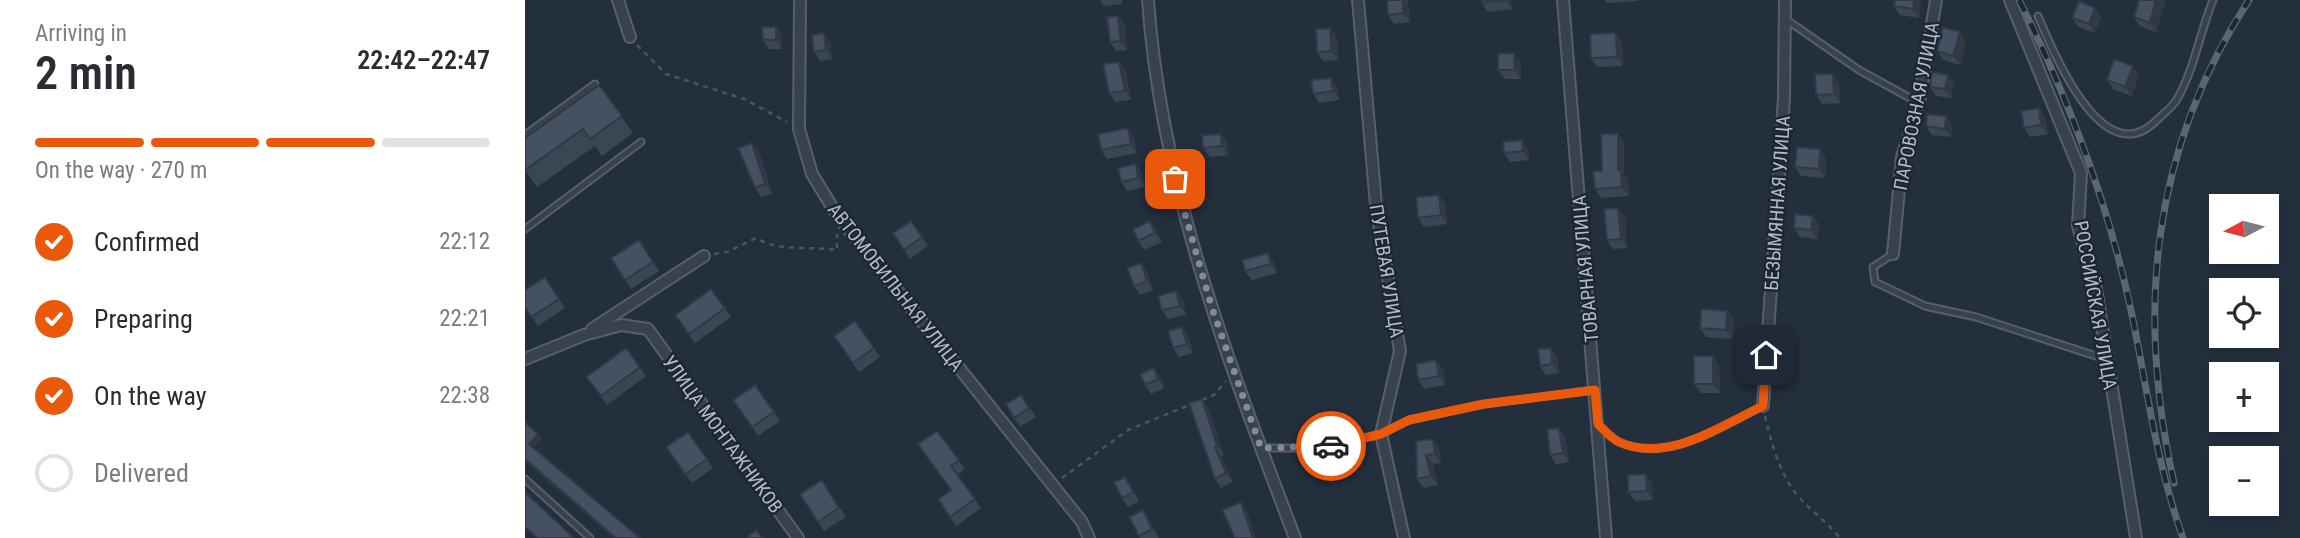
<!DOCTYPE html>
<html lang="en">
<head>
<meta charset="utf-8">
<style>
  body { margin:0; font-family:"Roboto Condensed",sans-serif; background:#f7f7f7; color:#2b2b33; height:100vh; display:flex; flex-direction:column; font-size:26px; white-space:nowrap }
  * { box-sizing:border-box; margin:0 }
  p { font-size:23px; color:#7c7c81 }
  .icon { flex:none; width:38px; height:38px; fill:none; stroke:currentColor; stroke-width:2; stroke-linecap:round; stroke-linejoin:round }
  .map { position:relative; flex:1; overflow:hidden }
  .side { display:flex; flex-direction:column; background:#fff; width:525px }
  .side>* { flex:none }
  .needle { width:46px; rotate:263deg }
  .buttons { position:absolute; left:1684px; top:194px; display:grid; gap:14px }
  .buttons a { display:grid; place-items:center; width:70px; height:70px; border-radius:0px; background:#fff; box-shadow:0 4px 10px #0003; font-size:35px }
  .pin { position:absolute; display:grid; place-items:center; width:60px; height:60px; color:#fff; margin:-30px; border-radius:14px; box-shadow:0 4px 10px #0006 }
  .courier { position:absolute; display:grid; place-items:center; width:70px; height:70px; margin:-35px; border:5px solid #ea580c; border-radius:50%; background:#fff; color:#222; box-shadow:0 2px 9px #0007 }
  .overview em { font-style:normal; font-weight:600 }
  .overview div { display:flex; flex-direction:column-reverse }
  .overview { display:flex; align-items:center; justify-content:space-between; height:119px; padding:0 35px }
  h1 { font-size:46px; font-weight:600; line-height:52px }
  .bar { display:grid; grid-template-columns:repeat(4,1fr); gap:10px 7px; align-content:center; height:84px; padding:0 35px }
  .bar i { height:9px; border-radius:5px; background:#e1e1e2 }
  .bar .selected { background:#ea580c }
  .bar p { grid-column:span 4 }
  ol { padding:0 35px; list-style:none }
  li { display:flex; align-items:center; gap:21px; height:77px }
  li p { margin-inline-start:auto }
  li .icon { padding:7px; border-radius:50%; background:#ea580c; color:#fff; stroke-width:4 }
  li:last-child { color:#7c7c81 }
  li i { width:38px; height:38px; border:4px solid #e1e1e2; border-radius:50% }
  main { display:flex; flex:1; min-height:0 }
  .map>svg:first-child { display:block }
</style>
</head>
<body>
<main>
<section class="side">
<div class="overview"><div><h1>2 min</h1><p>Arriving in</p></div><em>22:42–22:47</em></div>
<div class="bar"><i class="selected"></i><i class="selected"></i><i class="selected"></i><i></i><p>On the way · 270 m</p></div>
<ol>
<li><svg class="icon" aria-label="check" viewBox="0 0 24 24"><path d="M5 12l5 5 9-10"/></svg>Confirmed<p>22:12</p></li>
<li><svg class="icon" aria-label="check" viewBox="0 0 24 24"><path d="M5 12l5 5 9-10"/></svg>Preparing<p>22:21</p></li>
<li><svg class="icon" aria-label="check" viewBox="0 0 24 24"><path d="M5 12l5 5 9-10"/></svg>On the way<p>22:38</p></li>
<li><i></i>Delivered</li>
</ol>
</section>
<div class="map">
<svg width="1775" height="538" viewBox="0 0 1775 538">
  <rect width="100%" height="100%" fill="#242f3e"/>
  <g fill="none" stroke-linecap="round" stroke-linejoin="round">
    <defs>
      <path id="lane" d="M1513,16C1529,53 1578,175 1632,120C1638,114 1646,108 1651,101C1669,71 1675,32 1688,0
        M1259,18L1334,70L1394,103
        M0,135L70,84
        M0,229L116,142
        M1368,254L1348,267L1350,282L1400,306L1451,317L1580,359
        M1072,424C1079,430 1086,438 1094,442C1143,464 1194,427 1238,406
        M737,448H800L856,434L884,420L959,404L1070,390
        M0,479L65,538"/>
      <path id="street" d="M93,0L105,37
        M275,0L274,129L287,174L312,215L557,522L564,538
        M623,0C636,188 704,364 770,538
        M833,0L851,205L875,351L856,434L879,538
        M1038,0L1081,538
        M1485,0L1556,173L1553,226L1571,288L1611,538
        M1368,254L1377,157L1394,103L1411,0
        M67,329L179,256
        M0,359L59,335L96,325L123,329L273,538
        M1238,406L1259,98L1260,0"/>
    </defs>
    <use href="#lane" stroke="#565f6c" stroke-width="9"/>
    <use href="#street" stroke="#565f6c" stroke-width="14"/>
    <path stroke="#44595c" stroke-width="2.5" stroke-dasharray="5 5" stroke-linecap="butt" d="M112,45L141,74L219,99L262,122
      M189,254L202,252L231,238C254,252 285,246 312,250V234
      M677,400L689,395L701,381
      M1240,416C1246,442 1255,475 1273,496C1286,511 1302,522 1315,538
      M537,478L603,430L667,404"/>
    <use href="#lane" stroke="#38414e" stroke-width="5"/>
    <use href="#street" stroke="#38414e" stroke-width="10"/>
    <defs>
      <path id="rail" d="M1494,0C1544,99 1584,206 1607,315C1623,393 1631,462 1658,538
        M1649,483C1611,312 1626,150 1724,0"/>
    </defs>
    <use href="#rail" stroke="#5a6575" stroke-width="7"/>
    <use href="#rail" stroke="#1d2633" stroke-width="4.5" stroke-dasharray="13" stroke-linecap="butt"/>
  </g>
  <path fill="#3b4654" d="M575,0H597V4L579,6Z
    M862,0H882L883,2L885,22L869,24L863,15Z
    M986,0L987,9L963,12L957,3Z
    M1080,0H1113V1L1082,3Z
    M1370,0H1396L1394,18L1375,15L1369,6Z
    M1614,0H1641L1631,32L1615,26L1609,17Z
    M1570,8L1576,17L1570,33L1554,27L1547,18Z
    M593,16L600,25L602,50L591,51L585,42Z
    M251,27L257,36V49H244L238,40Z
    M812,37L813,60L798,61L792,52Z
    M1441,41L1435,65L1418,60L1412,51Z
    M305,42L307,59L295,61L289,52Z
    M1097,42L1098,66L1072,67L1066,58Z
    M594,62L601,71L606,100L590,102L584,93Z
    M996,62V79H980L973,70Z
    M1614,75L1607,96L1588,89L1582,80Z
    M1314,83L1315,103L1297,104L1291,95Z
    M1429,84L1426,98L1411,96L1405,87Z
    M74,85L108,133L77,156L70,146L12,187L0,170Z
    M812,87L814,100L794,103L788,94Z
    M1520,117L1523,134L1505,137L1499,128Z
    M1427,125L1426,137L1407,135L1401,126Z
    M696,134L702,143L703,155L685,157L678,148Z
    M1093,134L1099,143V174L1103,179L1104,196L1076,198L1070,189Z
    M609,137L612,153L582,159L576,150Z
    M1003,149L1004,160L985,162L979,153Z
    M234,151L247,193L236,197L230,188Z
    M1301,158L1300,178L1276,176L1270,167Z
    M611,164L617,173L620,187L602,191L596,182Z
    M914,195L920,204L922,224L899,227L893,218Z
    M1288,216L1294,225L1293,239L1275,237L1269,228Z
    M1100,217L1102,248L1088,249L1082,240Z
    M386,221L403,246L385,259L368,233Z
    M625,221L631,230L637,242L619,250L613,241Z
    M114,240L134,271L106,289L86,258Z
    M749,262L752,273L727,280L720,271Z
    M616,263L622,272L628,290L615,295L609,286Z
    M20,277L40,308L13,326L0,307Z
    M186,289L206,317L170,343L150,315Z
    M651,291L658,300L661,315L643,319L637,310Z
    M1202,311L1209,320L1207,339L1181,337L1175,328Z
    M330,321L355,357L334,372L309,336Z
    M657,327L663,336L668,353L654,357L648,348Z
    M101,348L121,376L82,405L61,377Z
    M1026,348L1032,357L1034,373L1021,375L1015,366Z
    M1194,365L1195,393H1176L1169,384Z
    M629,368L635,377L639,388L626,394L620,385Z
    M918,369L920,385L900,389L893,380Z
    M230,385L255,421L233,436L208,400Z
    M496,395L511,417L495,427L481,404Z
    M683,408L699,455L696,456L708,482L696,488L690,479Z
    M0,422L16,439L9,447L115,538H89L0,461Z
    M1034,428L1040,437L1044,462L1031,464L1025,455Z
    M412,431L440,469L432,475L456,508L431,526L413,499L426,490Z
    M163,432L188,468L167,483L141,447Z
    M891,441L914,448L916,463L908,464L913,485L899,488L892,479Z
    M600,477L606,486L614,501L603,507L597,498Z
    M1127,483L1128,500L1110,501L1103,492Z
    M303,489L321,517L299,531L275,494Z
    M604,517L624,519L634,538H615Z"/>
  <path fill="#303945" d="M878,0H882L883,2L885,22L878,13Z
    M981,0H986L987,9Z
    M1389,0H1396L1394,18L1388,9Z
    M1631,0H1641L1631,32L1625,23Z
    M1570,8L1576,17L1570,33L1564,24Z
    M593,16L600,25L602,50L596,41Z
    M251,27L257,36V49L251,40Z
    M805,28L812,37L813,60L806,51Z
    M1435,32L1441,41L1435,65L1428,56Z
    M299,33L305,42L307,59L301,50Z
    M1091,33L1097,42L1098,66L1092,57Z
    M989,53L996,62V79L990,70Z
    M594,62L601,71L606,100L600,91Z
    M1608,66L1614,75L1607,96L1600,87Z
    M1308,74L1314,83L1315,103L1309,94Z
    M1423,75L1429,84L1426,98L1420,89Z
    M806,78L812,87L814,100L808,91Z
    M1514,108L1520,117L1523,134L1516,125Z
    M1421,116L1427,125L1426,137L1420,129Z
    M603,128L609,137L612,153L606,144Z
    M696,134L702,143L703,155L697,146Z
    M1093,134L1099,143V174L1103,179L1104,196L1097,187L1093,170Z
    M997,140L1003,149L1004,160L998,151Z
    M227,143L234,151L247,193L240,184Z
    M1295,149L1301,158L1300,178L1294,169Z
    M611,164L617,173L620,187L613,178Z
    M914,195L920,204L922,224L916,215Z
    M1093,208L1100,217L1102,248L1096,239Z
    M1288,216L1294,225L1293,239L1286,230Z
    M625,221L631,230L637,242L630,233Z
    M743,253L749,262L752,273L746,264Z
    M616,263L622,272L628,290L622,281Z
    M651,291L658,300L661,315L655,306Z
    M1202,311L1209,320L1207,339L1201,330Z
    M657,327L663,336L668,353L662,344Z
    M1026,348L1032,357L1034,373L1027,364Z
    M1188,356L1194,365L1195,393L1188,384Z
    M911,360L918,369L920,385L914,376Z
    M629,368L635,377L639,388L633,379Z
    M677,399L683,408L699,455L692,446Z
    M1034,428L1040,437L1044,462L1038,453Z
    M13,434L16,439L8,448L4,444Z
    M908,439L914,448L916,463L910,454Z
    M690,447L696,456L708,482L701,473Z
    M901,455L908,464L913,485L906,476Z
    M1121,474L1127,483L1128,500L1122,491Z
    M600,477L606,486L614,501L608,492Z
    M716,502L722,511L731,538H728Z
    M618,510L624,519L634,538L627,529Z"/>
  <path fill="#455162" stroke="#303945" stroke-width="2" d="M862,0H878V13L863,15Z
    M957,0H981L957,3Z
    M1370,0H1389L1388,9L1369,6Z
    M1614,0H1631L1625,23L1609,17Z
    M1554,1L1570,8L1564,24L1547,18Z
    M593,16L596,41L585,42L582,17Z
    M237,27H251V40H238Z
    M1418,27L1435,32L1428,56L1412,51Z
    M805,28L806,51L792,52L791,29Z
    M299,33L301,50L289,52L287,35Z
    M1091,33L1092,57L1066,58L1065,34Z
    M989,53L990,70H973V54Z
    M1589,59L1608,66L1600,87L1582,80Z
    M594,62L600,91L584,93L578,64Z
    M1407,72L1423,75L1420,89L1405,87Z
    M1290,74H1308L1309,94L1291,95Z
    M806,78L808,91L788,94L786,80Z
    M74,85L97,116L65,139L58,129L0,170V138Z
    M1514,108L1516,125L1499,128L1496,111Z
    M1402,114L1421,116L1420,129L1401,126Z
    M603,128L606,144L576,150L573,134Z
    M696,134L697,146L678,148L677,135Z
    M1076,134H1093V170H1096L1097,187L1070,189L1068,171H1077Z
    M997,140L998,151L979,153L978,142Z
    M227,143L240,184L230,188L213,148Z
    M1272,147L1295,149L1294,169L1270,167Z
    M611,164L613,178L596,182L593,168Z
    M914,195L916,215L893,218L891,197Z
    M1093,208L1096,239L1082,240L1079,209Z
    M1270,214L1288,216L1286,230L1269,228Z
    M386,221L397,237L379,250L368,233Z
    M625,221L630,233L613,241L608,229Z
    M114,240L128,262L100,280L86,258Z
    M743,253L746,264L720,271L717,260Z
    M616,263L622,281L609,286L602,268Z
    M20,277L34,299L6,317L0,307V290Z
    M186,289L200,308L164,334L150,315Z
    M651,291L655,306L637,310L633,296Z
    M1176,309L1202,311L1201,330L1175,328Z
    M330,321L349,348L328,363L309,336Z
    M657,327L662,344L648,348L643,331Z
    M101,348L115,367L76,396L61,377Z
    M1026,348L1027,364L1015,366L1013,349Z
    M1169,356H1188V384H1169Z
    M911,360L914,376L893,380L891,364Z
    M629,368L633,379L620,385L615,374Z
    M230,385L249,412L227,427L208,400Z
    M496,395L504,408L489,418L481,404Z
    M677,399L692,446L690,447L701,473L690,479L664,403Z
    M0,422L13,434L4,444L115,538H91L0,459Z
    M1034,428L1038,453L1025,455L1022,429Z
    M412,431L434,460L426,466L450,499L425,517L413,499L426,490L393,444Z
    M163,432L182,459L160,474L141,447Z
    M908,439L910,454L901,455L906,476L892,479L891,441Z
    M1121,474L1122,491L1103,492V475Z
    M600,477L608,492L597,498L589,482Z
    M297,480L314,508L293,522L275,494Z
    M0,492L49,538H12L0,527Z
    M716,502L728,538H710L697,510Z
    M618,510L627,529L614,536L604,517Z
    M231,530L238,538H221Z"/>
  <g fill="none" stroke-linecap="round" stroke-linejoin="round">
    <path stroke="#828b98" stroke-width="7" stroke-dasharray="0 12.6" d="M650,179L687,308L736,448L806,446"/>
    <path stroke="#ea580c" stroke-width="9" d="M806,446L856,434L884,420L959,404L1070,390L1073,424C1079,430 1086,438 1094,442C1143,464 1195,426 1238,406L1241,355"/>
  </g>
  <g text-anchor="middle" stroke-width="5" stroke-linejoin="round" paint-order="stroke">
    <g font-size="19" fill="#b4bcc9" stroke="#1d2633">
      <text transform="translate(1391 106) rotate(-79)" y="7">ПАРОВОЗНАЯ УЛИЦА</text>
      <text transform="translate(1252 203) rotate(-86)" y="7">БЕЗЫМЯННАЯ УЛИЦА</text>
      <text transform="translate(1060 269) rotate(-95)" y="7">ТОВАРНАЯ УЛИЦА</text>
      <text transform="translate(862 271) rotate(81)" y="7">ПУТЕВАЯ УЛИЦА</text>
      <text transform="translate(371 287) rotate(52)" y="7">АВТОМОБИЛЬНАЯ УЛИЦА</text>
      <text transform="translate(1571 305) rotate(80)" y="7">РОССИЙСКАЯ УЛИЦА</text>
      <text transform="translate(198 434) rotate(54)" y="7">УЛИЦА МОНТАЖНИКОВ</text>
    </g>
  </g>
</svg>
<div class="buttons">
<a><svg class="needle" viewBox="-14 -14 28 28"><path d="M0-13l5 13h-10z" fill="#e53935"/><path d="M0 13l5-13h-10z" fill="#7c7c81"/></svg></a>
<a><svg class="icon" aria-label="locate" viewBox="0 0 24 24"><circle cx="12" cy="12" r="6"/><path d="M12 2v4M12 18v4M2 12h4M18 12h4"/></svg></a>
<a>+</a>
<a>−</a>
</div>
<div class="pin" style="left:650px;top:179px;background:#ea580c"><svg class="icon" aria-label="bag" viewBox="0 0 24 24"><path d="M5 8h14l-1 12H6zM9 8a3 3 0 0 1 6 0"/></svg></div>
<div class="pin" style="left:1241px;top:355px;background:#1f2937"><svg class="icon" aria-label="home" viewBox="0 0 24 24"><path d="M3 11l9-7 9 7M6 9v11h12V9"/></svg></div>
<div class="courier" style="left:806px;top:446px"><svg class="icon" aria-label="car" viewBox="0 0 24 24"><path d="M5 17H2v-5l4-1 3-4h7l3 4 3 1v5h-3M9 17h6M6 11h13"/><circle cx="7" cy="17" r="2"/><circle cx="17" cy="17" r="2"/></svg></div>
</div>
</main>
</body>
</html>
